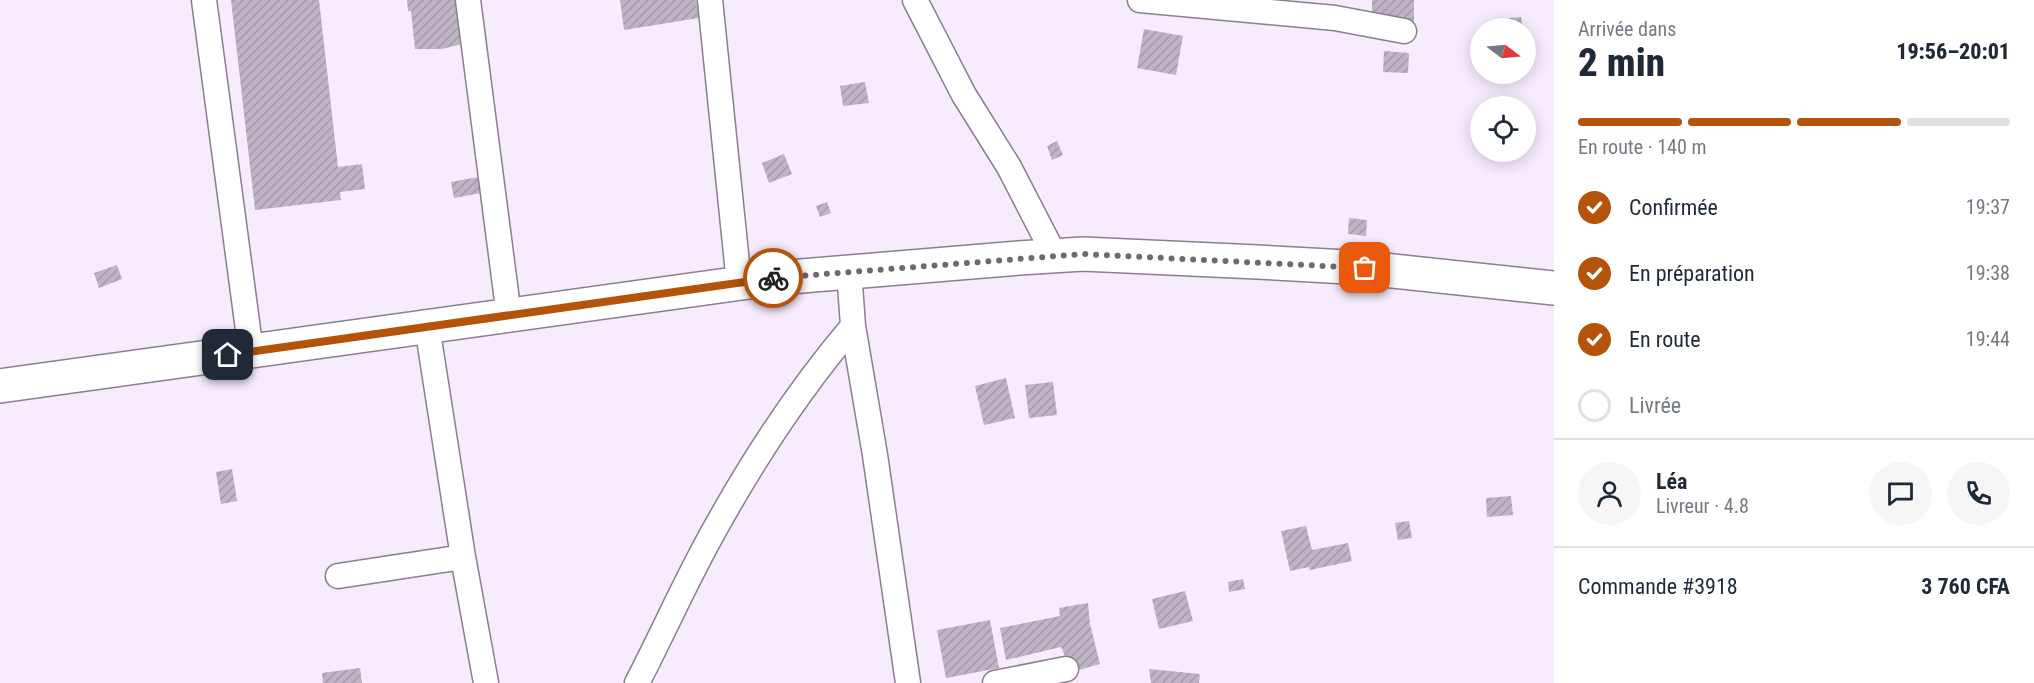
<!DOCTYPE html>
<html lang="fr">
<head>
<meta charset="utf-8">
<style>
  body { margin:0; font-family:"Roboto Condensed",sans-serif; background:#f6f6f7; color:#1f2937; height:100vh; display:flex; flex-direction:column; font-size:22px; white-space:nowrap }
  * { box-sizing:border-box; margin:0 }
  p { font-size:20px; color:#747a83 }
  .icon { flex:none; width:33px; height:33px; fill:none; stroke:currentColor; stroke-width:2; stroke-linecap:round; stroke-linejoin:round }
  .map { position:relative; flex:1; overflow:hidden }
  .sheet { display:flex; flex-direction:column; background:#fff; width:480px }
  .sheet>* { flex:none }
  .needle { width:39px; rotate:106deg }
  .buttons { position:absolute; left:1470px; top:18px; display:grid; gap:12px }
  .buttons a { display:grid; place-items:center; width:66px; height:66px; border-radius:50%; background:#fff; box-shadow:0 3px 15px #0003; font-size:30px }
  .pin { position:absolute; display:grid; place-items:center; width:51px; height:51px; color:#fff; margin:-26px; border-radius:12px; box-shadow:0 3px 9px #0006 }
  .courier { position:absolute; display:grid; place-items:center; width:60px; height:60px; margin:-30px; border:4px solid #b45309; border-radius:50%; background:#fff; color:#222; box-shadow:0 2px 8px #0007 }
  .head em { font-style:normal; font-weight:800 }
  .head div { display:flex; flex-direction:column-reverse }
  .head { display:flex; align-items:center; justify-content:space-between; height:102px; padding:0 24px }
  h1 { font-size:39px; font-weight:800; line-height:45px }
  .bar { display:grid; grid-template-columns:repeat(4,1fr); gap:9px 6px; align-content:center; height:72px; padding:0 24px }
  .bar i { height:8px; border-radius:4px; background:#e0e1e3 }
  .bar .on { background:#b45309 }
  .bar p { grid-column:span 4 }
  .line { display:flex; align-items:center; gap:15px; padding:0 24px; border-top:2px solid #e0e1e3 }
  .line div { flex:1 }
  .round { display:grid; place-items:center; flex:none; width:63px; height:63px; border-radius:32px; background:#f6f6f7 }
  ol { padding:0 24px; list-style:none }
  li { display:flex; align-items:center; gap:18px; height:66px }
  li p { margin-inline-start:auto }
  li .icon { padding:6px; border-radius:50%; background:#b45309; color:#fff; stroke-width:4 }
  li:last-child { color:#747a83 }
  li i { width:33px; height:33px; border:3px solid #e0e1e3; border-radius:50% }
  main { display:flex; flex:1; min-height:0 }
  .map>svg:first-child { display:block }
</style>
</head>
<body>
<main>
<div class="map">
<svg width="1554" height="683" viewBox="0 0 1554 683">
  <defs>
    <pattern id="building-hatch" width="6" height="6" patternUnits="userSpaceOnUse" patternTransform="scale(1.5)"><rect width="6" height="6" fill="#bfb4c5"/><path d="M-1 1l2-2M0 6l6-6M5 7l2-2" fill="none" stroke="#a49aa9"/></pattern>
  </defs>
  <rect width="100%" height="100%" fill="#f7ecfe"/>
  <path fill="url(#building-hatch)" d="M231,0H319L338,167L362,164L365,189L340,192L341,200L255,210Z
    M407,0H461L466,43L442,49H415L411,11H408Z
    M620,0H696L699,18L624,30Z
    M1372,0H1414V23L1372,22Z
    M1521,17L1523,28H1504L1502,19Z
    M1144,29L1183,36L1176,75L1137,68Z
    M1384,51L1409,53L1408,73L1383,72Z
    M865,82L869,103L843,106L840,86Z
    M1057,141L1063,155L1052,160L1047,146Z
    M784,154L792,174L769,183L762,163Z
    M484,176L487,192L454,198L451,182Z
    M827,202L831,213L820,217L816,206Z
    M1349,218L1367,220L1366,236L1348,234Z
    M117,265L122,279L99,288L94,273Z
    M1006,378L1015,418L984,425L975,386Z
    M1053,382L1057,415L1029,418L1025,385Z
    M232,469L237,501L221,504L216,472Z
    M1511,496L1513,515L1487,517L1486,498Z
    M1409,521L1412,538L1398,540L1395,523Z
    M1306,526L1312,550L1348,543L1352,561L1310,570L1309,567L1290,571L1281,531Z
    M1243,579L1245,589L1229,592L1228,582Z
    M1185,591L1193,621L1159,629L1152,599Z
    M1088,603L1090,624L1100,664L1072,672L1061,647L1006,660L1000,628L1060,616L1059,608Z
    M990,620L999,668L946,678L937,630Z
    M360,668L362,683H323L322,673Z
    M1149,669L1200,674L1199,683H1151Z"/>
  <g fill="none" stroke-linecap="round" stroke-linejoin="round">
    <defs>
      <path id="minor" d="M204,0L251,352
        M468,0L509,316
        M710,0L739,283
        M915,0L964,95L1009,167L1055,256
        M1140,0L1335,18L1404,31
        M849,271L853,326L875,455L908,683
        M427,326L463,557L486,683
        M338,576L463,557
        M637,683C664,631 687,578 716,527C755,457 801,387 853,326
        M995,683L1066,669"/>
      <path id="trunk" d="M0,386L777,278L1019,258L1083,254L1257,262L1365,268L1554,288"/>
    </defs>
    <use href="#minor" stroke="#897f8f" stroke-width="27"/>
    <use href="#trunk" stroke="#897f8f" stroke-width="36"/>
    <use href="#minor" stroke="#fff" stroke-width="24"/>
    <use href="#trunk" stroke="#fff" stroke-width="33"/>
  </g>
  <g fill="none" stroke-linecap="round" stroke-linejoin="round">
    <path stroke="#6e6872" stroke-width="6" stroke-dasharray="0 10.8" d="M773,278L1083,254L1365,268"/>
    <path stroke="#b45309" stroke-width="8" d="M228,355L773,278"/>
  </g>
</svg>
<div class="buttons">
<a><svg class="needle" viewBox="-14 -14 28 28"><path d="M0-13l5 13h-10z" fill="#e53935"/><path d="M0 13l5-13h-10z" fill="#747a83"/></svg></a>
<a><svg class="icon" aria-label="locate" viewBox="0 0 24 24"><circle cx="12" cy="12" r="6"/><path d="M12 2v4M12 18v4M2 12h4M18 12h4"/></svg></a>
</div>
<div class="pin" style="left:1365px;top:268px;background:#ea580c"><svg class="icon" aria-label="bag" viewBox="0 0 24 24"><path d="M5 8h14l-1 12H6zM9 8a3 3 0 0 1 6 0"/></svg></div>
<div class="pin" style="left:228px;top:355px;background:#1f2937"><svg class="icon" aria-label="home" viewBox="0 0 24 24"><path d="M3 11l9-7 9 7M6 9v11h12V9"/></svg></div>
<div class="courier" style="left:773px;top:278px"><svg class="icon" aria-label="bike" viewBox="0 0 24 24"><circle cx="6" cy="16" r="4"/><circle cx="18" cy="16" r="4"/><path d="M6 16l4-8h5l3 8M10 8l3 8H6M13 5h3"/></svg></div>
</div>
<section class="sheet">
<div class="head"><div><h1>2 min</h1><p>Arrivée dans</p></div><em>19:56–20:01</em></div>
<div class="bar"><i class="on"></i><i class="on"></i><i class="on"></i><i></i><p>En route · 140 m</p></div>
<ol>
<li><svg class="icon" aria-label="check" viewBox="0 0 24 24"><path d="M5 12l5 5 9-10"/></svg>Confirmée<p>19:37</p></li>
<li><svg class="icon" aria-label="check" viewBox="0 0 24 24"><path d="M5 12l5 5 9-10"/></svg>En préparation<p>19:38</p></li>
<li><svg class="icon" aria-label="check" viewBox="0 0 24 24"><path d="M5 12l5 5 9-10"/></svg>En route<p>19:44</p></li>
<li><i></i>Livrée</li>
</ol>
<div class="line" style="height:108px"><a class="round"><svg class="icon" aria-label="person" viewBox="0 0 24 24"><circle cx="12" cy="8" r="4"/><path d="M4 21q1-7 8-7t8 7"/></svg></a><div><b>Léa</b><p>Livreur · 4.8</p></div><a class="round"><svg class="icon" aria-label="chat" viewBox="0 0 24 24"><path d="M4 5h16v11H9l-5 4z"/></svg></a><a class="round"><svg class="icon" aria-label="phone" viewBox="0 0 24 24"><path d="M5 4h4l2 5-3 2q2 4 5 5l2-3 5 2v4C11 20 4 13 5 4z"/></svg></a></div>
<div class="line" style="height:78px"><div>Commande #3918</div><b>3 760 CFA</b></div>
</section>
</main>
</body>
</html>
